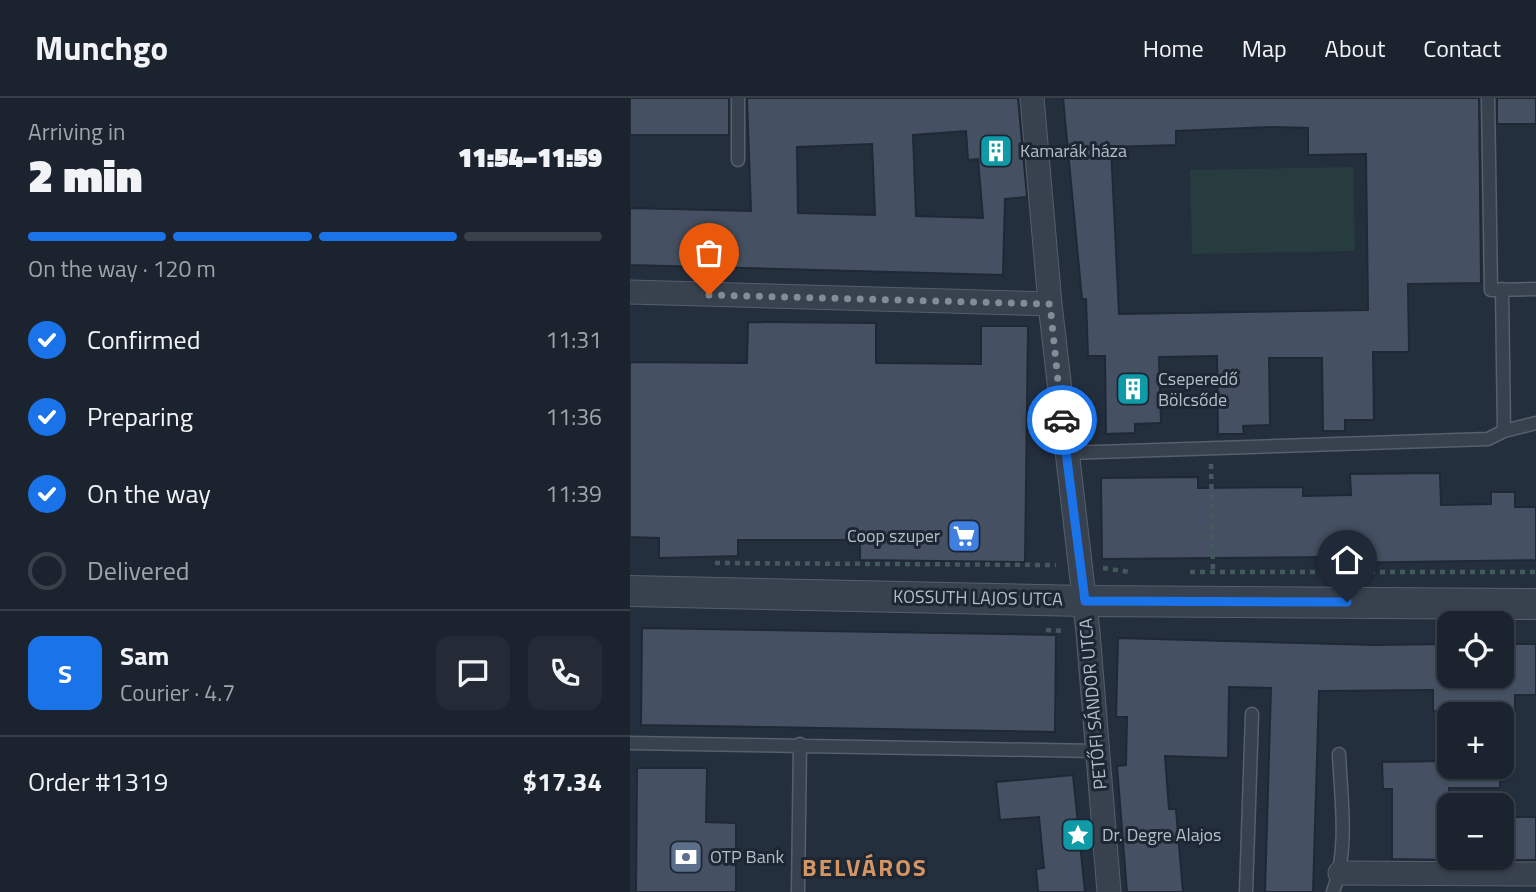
<!DOCTYPE html>
<html lang="en">
<head>
<meta charset="utf-8">
<style>
  body { margin:0; font-family:"Titillium Web",sans-serif; background:#242b36; color:#f1f3f6; height:100vh; display:flex; flex-direction:column; font-size:26px; white-space:nowrap }
  * { box-sizing:border-box; margin:0 }
  p { font-size:23px; color:#a0a4aa }
  .icon { flex:none; width:38px; height:38px; fill:none; stroke:currentColor; stroke-width:2; stroke-linecap:round; stroke-linejoin:round }
  .map { position:relative; flex:1; overflow:hidden }
  .drawer { display:flex; flex-direction:column; background:#1b232e; width:630px }
  .drawer>* { flex:none }
  .tools { position:absolute; left:807px; top:513px; display:grid; gap:14px }
  .tools a { display:grid; place-items:center; width:77px; height:77px; border-radius:14px; background:#1b232e; box-shadow:0 2px 5px #0004,0 0 0 2px #39404a; font-size:35px }
  .pin { position:absolute; display:grid; place-items:center; width:60px; height:60px; color:#fff; margin:-72px -30px; border-radius:50% 50% 50% 0; rotate:-45deg; box-shadow:0 0 7px #0007 }
  .pin .icon { rotate:45deg }
  .courier { position:absolute; display:grid; place-items:center; width:70px; height:70px; margin:-35px; border:5px solid #1a73e8; border-radius:50%; background:#fff; color:#222; box-shadow:0 2px 9px #0007 }
  .headline em { font-style:normal; font-weight:800 }
  .headline div { display:flex; flex-direction:column-reverse }
  .headline { display:flex; align-items:center; justify-content:space-between; height:119px; padding:0 28px }
  h1 { font-size:46px; font-weight:800; line-height:52px }
  .bar { display:grid; grid-template-columns:repeat(4,1fr); gap:10px 7px; align-content:center; height:84px; padding:0 28px }
  .bar i { height:9px; border-radius:5px; background:#39404a }
  .bar .current { background:#1a73e8 }
  .bar p { grid-column:span 4 }
  .line { display:flex; align-items:center; gap:18px; padding:0 28px; border-top:2px solid #39404a }
  .line div { flex:1 }
  .round { display:grid; place-items:center; flex:none; width:74px; height:74px; border-radius:14px; background:#242b36 }
  ol { padding:0 28px; list-style:none }
  li { display:flex; align-items:center; gap:21px; height:77px }
  li p { margin-inline-start:auto }
  li .icon { padding:7px; border-radius:50%; background:#1a73e8; color:#fff; stroke-width:4 }
  li:last-child { color:#a0a4aa }
  li i { width:38px; height:38px; border:4px solid #39404a; border-radius:50% }
  header { display:flex; align-items:center; gap:42px; box-sizing:border-box; height:98px; padding:0 35px; background:#1b232e; border-bottom:2px solid #39404a }
  header strong { font-size:33px }
  nav { display:flex; gap:38px; margin-inline-start:auto; font-size:24px }
  main { display:flex; flex:1; min-height:0 }
  .map>svg:first-child { display:block }
</style>
</head>
<body>
<header>
<strong>Munchgo</strong>
<nav><a>Home</a><a>Map</a><a>About</a><a>Contact</a></nav>
</header>
<main>
<section class="drawer">
<div class="headline"><div><h1>2 min</h1><p>Arriving in</p></div><em>11:54–11:59</em></div>
<div class="bar"><i class="current"></i><i class="current"></i><i class="current"></i><i></i><p>On the way · 120 m</p></div>
<ol>
<li><svg class="icon" aria-label="check" viewBox="0 0 24 24"><path d="M5 12l5 5 9-10"/></svg>Confirmed<p>11:31</p></li>
<li><svg class="icon" aria-label="check" viewBox="0 0 24 24"><path d="M5 12l5 5 9-10"/></svg>Preparing<p>11:36</p></li>
<li><svg class="icon" aria-label="check" viewBox="0 0 24 24"><path d="M5 12l5 5 9-10"/></svg>On the way<p>11:39</p></li>
<li><i></i>Delivered</li>
</ol>
<div class="line" style="height:126px"><b class="round" style="background:#1a73e8;color:#fff">S</b><div><b>Sam</b><p>Courier · 4.7</p></div><a class="round"><svg class="icon" aria-label="chat" viewBox="0 0 24 24"><path d="M4 5h16v11H9l-5 4z"/></svg></a><a class="round"><svg class="icon" aria-label="phone" viewBox="0 0 24 24"><path d="M5 4h4l2 5-3 2q2 4 5 5l2-3 5 2v4C11 20 4 13 5 4z"/></svg></a></div>
<div class="line" style="height:91px"><div>Order #1319</div><b>$17.34</b></div>
</section>
<div class="map">
<svg width="906" height="794" viewBox="0 0 906 794">
  <rect width="100%" height="100%" fill="#242f3e"/>
  <path fill="#263c3f" d="M723,69L725,153L562,156L560,72Z"/>
  <path fill="#455162" stroke="#1f2835" stroke-width="2" fill-rule="evenodd" d="M0,0H99V37H0Z
    M117,0H388L397,99L375,101L373,177L0,167V110L121,113ZM336,33L338,62L348,61L353,120L286,118L283,37ZM242,46L245,117L168,115L167,49Z
    M433,0H849L851,185L778,186L779,254H743L744,322H715V333H693L692,260H639L640,327L613,328L614,336H588L587,258L529,259L531,325L505,326V335L476,336L475,258H458L456,201H452ZM644,29L678,30V57L736,56L738,212L489,216L481,49L546,47V33Z
    M867,0H906V26H867Z
    M118,224L246,225V265L351,266V228H398L395,464L230,462V442H108V458L29,460V440L0,439V264L117,265Z
    M810,375L811,407L861,406V394H885V409H906V462L700,465V459L472,461L471,380L568,379V390L673,389V398L721,397L720,376Z
    M12,530L426,537L425,634L11,627Z
    M488,540L745,547L819,546V578H872V546H906V597H885V613H803V592L689,593L683,794H635L641,590L599,589L598,660L535,658L539,711H546L553,794H497L487,668L496,667L497,619H486Z
    M819,663V668H870V690H819V762L762,761V691H753L752,664Z
    M7,670H77L76,724L106,725V794H6Z
    M443,677L455,794H408L406,771L414,770L409,719L370,722L366,684Z
    M872,719H906V762H872Z"/>
  <g fill="none" stroke-linecap="round" stroke-linejoin="round">
    <defs>
      <path id="service" d="M108,0V62
        M858,0L861,192L906,191
        M872,191L874,333
        M436,355L858,341L874,333L906,325
        M0,645L467,653
        M168,794L170,646
        M616,794L622,616
        M703,794C719,751 711,701 709,656"/>
      <path id="minor" d="M402,0L420,206L458,534L479,794
        M0,194L420,206
        M710,775L906,776"/>
      <path id="tertiary" d="M0,493L455,503L906,506"/>
    </defs>
    <use href="#service" stroke="#565f6c" stroke-width="15"/>
    <use href="#minor" stroke="#565f6c" stroke-width="25"/>
    <use href="#tertiary" stroke="#565f6c" stroke-width="32"/>
    <path stroke="#44595c" stroke-width="4.5" stroke-dasharray="5 5" stroke-linecap="butt" d="M581,366L583,474
      M85,465L426,467
      M473,470L499,474
      M560,474H906
      M416,532L435,533"/>
    <use href="#service" stroke="#38414e" stroke-width="12"/>
    <use href="#minor" stroke="#38414e" stroke-width="23"/>
    <use href="#tertiary" stroke="#38414e" stroke-width="30"/>
  </g>
  <g fill="none" stroke-linecap="round" stroke-linejoin="round">
    <path stroke="#828b98" stroke-width="7" stroke-dasharray="0 12.6" d="M79,197L420,206L432,322"/>
    <path stroke="#1a73e8" stroke-width="9" d="M432,322L455,503L717,504"/>
  </g>
  <defs>
    <symbol id="building-square" viewBox="-11 -11 22 22"><rect x="-9" y="-9" width="18" height="18" rx="4" fill="#0f9aa8" stroke="#1d2633"/><path d="M-4-6H4V6H1V3H-1V6H-4ZM-2.5-4.3h1.7v1.8h-1.7ZM.8-4.3h1.7v1.8H.8ZM-2.5-1h1.7V.8h-1.7ZM.8-1h1.7V.8H.8Z" fill="#fff"/></symbol>
    <symbol id="supermarket-square" viewBox="-11 -11 22 22"><rect x="-9" y="-9" width="18" height="18" rx="4" fill="#3f7fe0" stroke="#1d2633"/><path d="M-6-5.5h2.5l.6 2H6L4.5 2H-2.5L-4.4-4H-6ZM-1.5 3.2a1.3 1.3 0 1 0 .1 0ZM3 3.2a1.3 1.3 0 1 0 .1 0Z" fill="#fff"/></symbol>
    <symbol id="sight-square" viewBox="-11 -11 22 22"><rect x="-9" y="-9" width="18" height="18" rx="4" fill="#0f9aa8" stroke="#1d2633"/><path d="M0-6L1.8-2.2L6-1.7L2.9 1.2L3.7 5.4L0 3.3L-3.7 5.4L-2.9 1.2L-6-1.7L-1.8-2.2Z" fill="#fff"/></symbol>
    <symbol id="bank-square" viewBox="-11 -11 22 22"><rect x="-9" y="-9" width="18" height="18" rx="4" fill="#5c6f8a" stroke="#1d2633"/><path d="M-6-4H6V4H-6ZM0-2.3a2.3 2.3 0 1 0 0 4.6a2.3 2.3 0 1 0 0-4.6Z" fill="#fff"/></symbol>
  </defs>
  <g fill-rule="evenodd">
    <use href="#building-square" x="347" y="34" width="38" height="38"/>
    <use href="#building-square" x="484" y="272" width="38" height="38"/>
    <use href="#supermarket-square" x="315" y="419" width="38" height="38"/>
    <use href="#sight-square" x="429" y="718" width="38" height="38"/>
    <use href="#bank-square" x="37" y="740" width="38" height="38"/>
  </g>
  <g text-anchor="middle" stroke-width="6" stroke-linejoin="round" paint-order="stroke">
    <g font-size="18" fill="#b4bcc9" stroke="#1d2633" text-anchor="start">
      <text x="390" y="59">Kamarák háza</text>
      <text x="528" y="287">Cseperedő<tspan x="528" dy="21">Bölcsőde</tspan></text>
      <text x="310" y="444" text-anchor="end">Coop szuper</text>
      <text x="472" y="743">Dr. Degre Alajos</text>
      <text x="80" y="765">OTP Bank</text>
    </g>
    <g font-size="18" fill="#b4bcc9" stroke="#1d2633">
      <text transform="translate(348 500) rotate(1)" y="6">KOSSUTH LAJOS UTCA</text>
      <text transform="translate(463 606) rotate(-95)" y="6">PETŐFI SÁNDOR UTCA</text>
    </g>
    <g font-size="24" font-weight="bold" letter-spacing="2" fill="#d59563" stroke="#1d2633">
      <text x="235" y="778">BELVÁROS</text>
    </g>
  </g>
</svg>
<div class="tools">
<a><svg class="icon" aria-label="locate" viewBox="0 0 24 24"><circle cx="12" cy="12" r="6"/><path d="M12 2v4M12 18v4M2 12h4M18 12h4"/></svg></a>
<a>+</a>
<a>−</a>
</div>
<div class="pin" style="left:79px;top:197px;background:#ea580c"><svg class="icon" aria-label="bag" viewBox="0 0 24 24"><path d="M5 8h14l-1 12H6zM9 8a3 3 0 0 1 6 0"/></svg></div>
<div class="pin" style="left:717px;top:504px;background:#1f2937"><svg class="icon" aria-label="home" viewBox="0 0 24 24"><path d="M3 11l9-7 9 7M6 9v11h12V9"/></svg></div>
<div class="courier" style="left:432px;top:322px"><svg class="icon" aria-label="car" viewBox="0 0 24 24"><path d="M5 17H2v-5l4-1 3-4h7l3 4 3 1v5h-3M9 17h6M6 11h13"/><circle cx="7" cy="17" r="2"/><circle cx="17" cy="17" r="2"/></svg></div>
</div>
</main>
</body>
</html>
